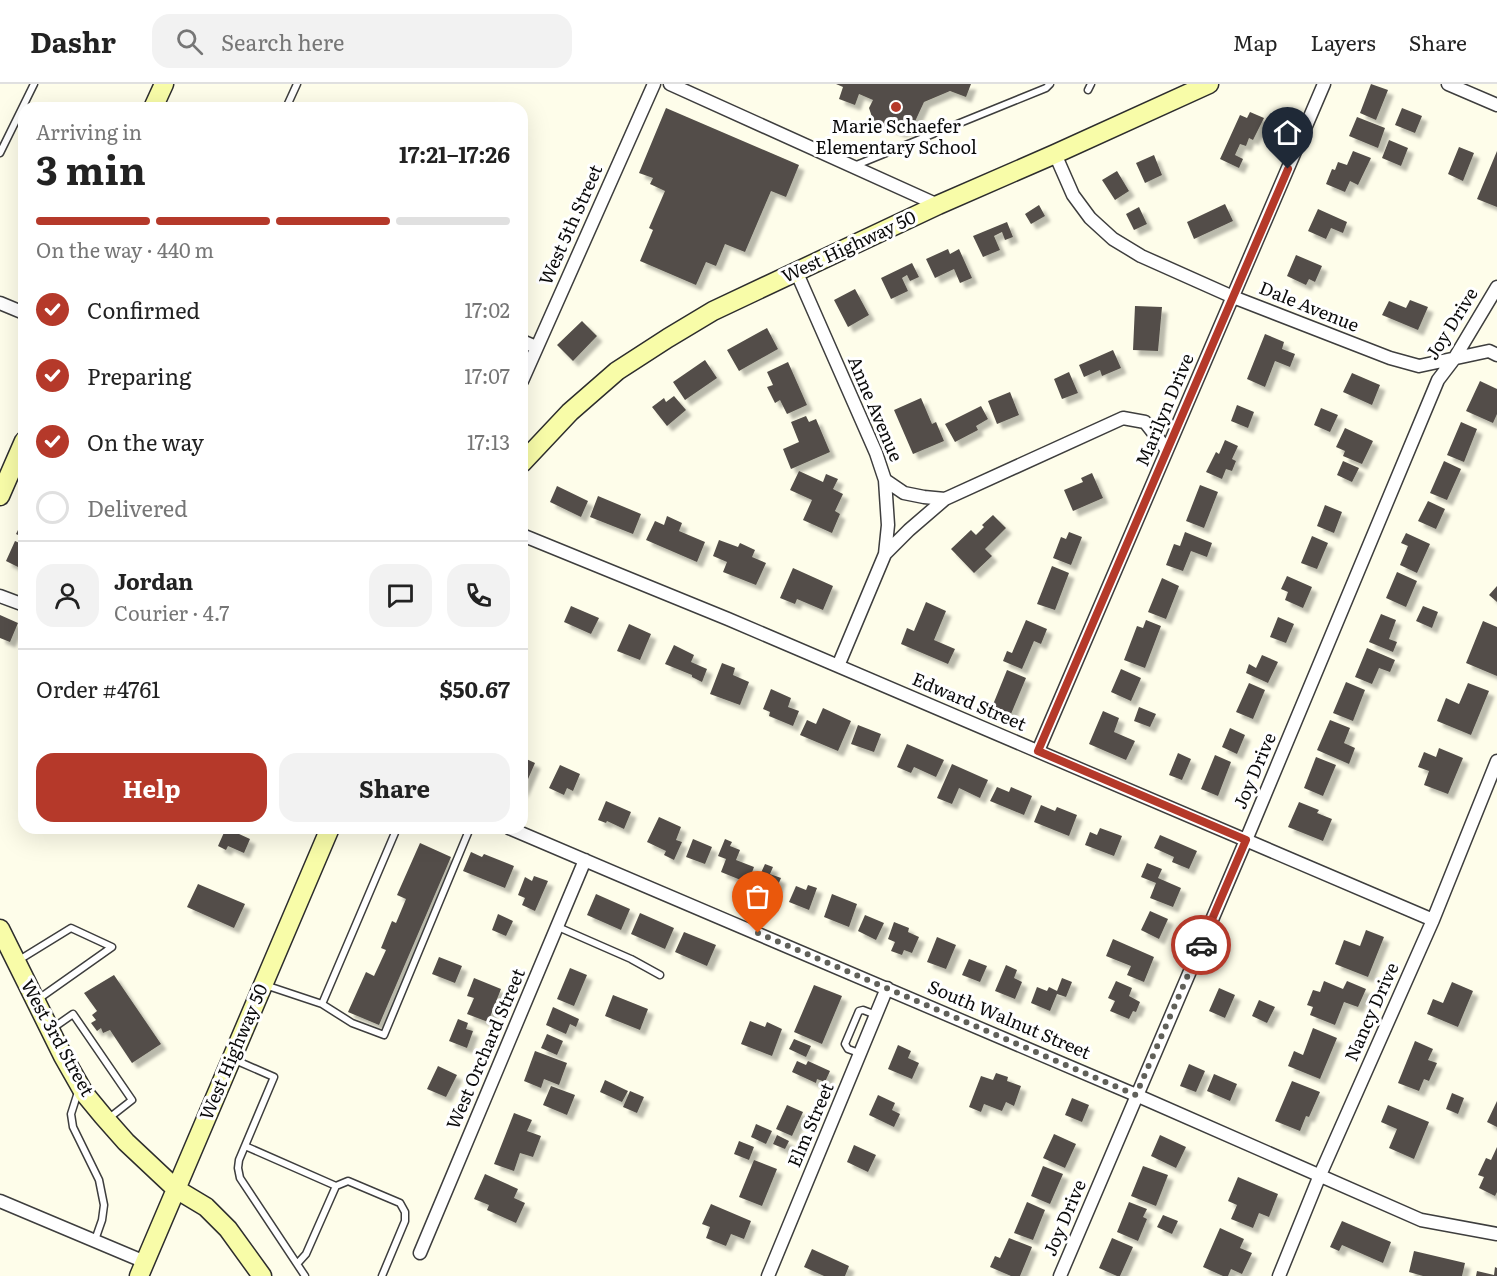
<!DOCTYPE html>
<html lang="en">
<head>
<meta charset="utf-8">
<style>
  body { margin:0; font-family:Literata,serif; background:#f2f2f2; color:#222; height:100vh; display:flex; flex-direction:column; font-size:22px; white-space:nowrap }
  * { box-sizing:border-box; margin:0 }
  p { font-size:20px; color:#767676 }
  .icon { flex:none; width:33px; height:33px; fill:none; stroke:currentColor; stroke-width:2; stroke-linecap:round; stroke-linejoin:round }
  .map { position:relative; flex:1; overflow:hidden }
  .drawer { position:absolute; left:18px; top:18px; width:510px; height:732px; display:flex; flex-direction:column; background:#fff; border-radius:18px; box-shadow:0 6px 24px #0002 }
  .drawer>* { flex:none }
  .pin { position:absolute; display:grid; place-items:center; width:51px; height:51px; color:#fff; margin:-62px -26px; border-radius:50% 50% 50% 0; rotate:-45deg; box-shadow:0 0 6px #0007 }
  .pin .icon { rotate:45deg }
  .courier { position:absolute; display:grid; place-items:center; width:60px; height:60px; margin:-30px; border:4px solid #b5392a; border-radius:50%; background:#fff; color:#222; box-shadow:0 2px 8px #0007 }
  .head em { font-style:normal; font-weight:700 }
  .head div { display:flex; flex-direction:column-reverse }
  .head { display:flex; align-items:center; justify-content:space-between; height:102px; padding:0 18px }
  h1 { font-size:39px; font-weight:700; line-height:45px }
  .bar { display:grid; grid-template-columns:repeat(4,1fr); gap:9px 6px; align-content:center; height:72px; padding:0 18px }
  .bar i { height:8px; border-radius:4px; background:#e0e0e0 }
  .bar .selected { background:#b5392a }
  .bar p { grid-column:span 4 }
  .line { display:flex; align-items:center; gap:15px; padding:0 18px; border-top:2px solid #e0e0e0 }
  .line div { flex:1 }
  .round { display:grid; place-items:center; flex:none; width:63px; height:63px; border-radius:18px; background:#f2f2f2 }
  ol { padding:0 18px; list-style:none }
  li { display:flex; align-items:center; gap:18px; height:66px }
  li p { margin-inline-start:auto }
  li .icon { padding:6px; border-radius:50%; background:#b5392a; color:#fff; stroke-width:4 }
  li:last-child { color:#767676 }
  li i { width:33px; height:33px; border:3px solid #e0e0e0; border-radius:50% }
  .button { display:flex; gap:12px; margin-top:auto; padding:12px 18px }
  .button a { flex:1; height:69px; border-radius:18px; background:#b5392a; color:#fff; font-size:24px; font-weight:700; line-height:69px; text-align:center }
  .button a+a { background:#f2f2f2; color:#222 }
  header { display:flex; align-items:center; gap:36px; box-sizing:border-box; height:84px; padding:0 30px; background:#fff; border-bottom:2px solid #e0e0e0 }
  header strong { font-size:28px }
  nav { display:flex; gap:33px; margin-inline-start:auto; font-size:21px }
  .search { width:420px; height:54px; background:#f2f2f2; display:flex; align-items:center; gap:15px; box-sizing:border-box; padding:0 21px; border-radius:18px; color:#767676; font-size:22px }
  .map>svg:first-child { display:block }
</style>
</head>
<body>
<header>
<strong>Dashr</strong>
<div class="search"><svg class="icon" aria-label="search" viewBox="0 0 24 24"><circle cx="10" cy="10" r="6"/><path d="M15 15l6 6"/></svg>Search here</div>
<nav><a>Map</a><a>Layers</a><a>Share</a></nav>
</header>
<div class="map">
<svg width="1497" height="1192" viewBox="0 0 1497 1192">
  <defs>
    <filter id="shadow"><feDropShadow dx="5.5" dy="5.5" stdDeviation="1.5" flood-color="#0004"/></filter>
  </defs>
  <rect width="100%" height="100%" fill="#fefdea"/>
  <path fill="#534e48" filter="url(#shadow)" d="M836,0H971L966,13L950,7L924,18L912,44L900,48L873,36L869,24L873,16L859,10L855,21L839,15L843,3Z
    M1371,0L1388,6L1376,36L1360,29Z
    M666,24L799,81L786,113L771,107L745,168L725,160L716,182L706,178L696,201L640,177L653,146L649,144L665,107L650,100L653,94L639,89Z
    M1402,24L1422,32L1415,49L1395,41Z
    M1250,28L1264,34L1253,56L1249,54L1246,62L1240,60L1235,71L1243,75L1239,84L1220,75L1240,31L1247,34Z
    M1357,33L1385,44L1378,64L1349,52Z
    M1389,56L1408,64L1401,82L1382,74Z
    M1459,63L1474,69L1463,97L1448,90Z
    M1353,67L1371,74L1358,101L1350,97L1345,108L1326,100L1332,85L1335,86L1338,78L1347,81Z
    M1497,67V123L1477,115Z
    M1154,71L1162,91L1145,99L1136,79Z
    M1117,87L1129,107L1115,116L1102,96Z
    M1225,120L1233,137L1194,155L1187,138Z
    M1039,121L1045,132L1031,140L1025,130Z
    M1139,123L1147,140L1134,146L1126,130Z
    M1318,125L1347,138L1343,149L1331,144L1326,155L1308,147Z
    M1007,138L1013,153L1005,156L1002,148L994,152L1000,166L983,173L973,152Z
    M948,165L950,170L959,165L972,194L960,199L954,185L935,194L926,175Z
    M1296,171L1322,182L1315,198L1309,195L1306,201L1287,192Z
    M912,179L919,193L910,197L907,191L902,194L908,207L891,215L881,194Z
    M855,205L869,231L848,243L834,216Z
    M1410,216L1428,223L1418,246L1382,231L1389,217L1406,224Z
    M1135,222L1162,223L1158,267L1133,266Z
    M582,237L597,252L573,277L557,261Z
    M767,244L778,265L739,287L727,266Z
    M1265,250L1284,258L1282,265L1295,270L1290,283L1275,277L1265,303L1247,295Z
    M1113,266L1121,284L1102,292L1100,286L1084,293L1079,281Z
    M705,276L717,294L685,316L673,298Z
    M788,278L807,321L787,330L780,316L775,319L767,303L773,301L767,288Z
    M1069,288L1078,309L1062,315L1054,295Z
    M1352,289L1380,301L1372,321L1343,308Z
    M1480,297L1497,305V330L1493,339L1466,327Z
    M1010,308L1019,331L997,340L988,317Z
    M674,312L686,326L667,342L652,323L664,314L666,318Z
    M921,314L932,340L936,338L944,357L913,370L894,326Z
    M1237,321L1254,328L1248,344L1231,337Z
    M981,322L988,335L976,342L978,346L955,358L945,340Z
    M1321,324L1338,331L1330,348L1314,341Z
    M806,332L809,338L816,335L830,368L791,385L783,365L799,358L791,338Z
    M1461,338L1477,345L1464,378L1447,371Z
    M1345,344L1373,357L1362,380L1343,372L1345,367L1336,363Z
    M1225,356L1238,362L1232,375L1236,377L1232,387L1226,385L1222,395L1206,388L1216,368L1219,370Z
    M1343,377L1359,384L1352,398L1337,391Z
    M1444,377L1461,385L1447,416L1430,409Z
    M799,387L823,398L826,390L838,395L833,405L843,410L835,427L840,430L832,449L803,436L812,416L790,406Z
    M1092,389L1103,414L1073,427L1064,406L1083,398L1081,394Z
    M1200,401L1218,408L1204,444L1186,437Z
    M557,402L588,417L581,433L550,418Z
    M598,412L641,430L633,450L590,433Z
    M1428,417L1445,425L1436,445L1418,437Z
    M1325,421L1342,428L1334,449L1317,442Z
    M993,431L1006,444L985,465L992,472L974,489L951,465L971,446L976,451L984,443L982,441Z
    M667,432L682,439L679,447L705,458L697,478L646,456L655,437L664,441Z
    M24,434V454L16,450Z
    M1069,448L1082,453L1071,481L1053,474L1061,453L1066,455Z
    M1185,448L1212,459L1207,473L1191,467L1183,487L1166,481L1174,460L1180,462Z
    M1406,449L1430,460L1417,489L1400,481L1408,462L1401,459Z
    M1312,452L1328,459L1317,485L1301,479Z
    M719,456L738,463L740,459L755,466L752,473L766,479L756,501L723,488L727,478L713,472Z
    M15,457L24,461V486L6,477Z
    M1052,482L1069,489L1055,526L1037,520Z
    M793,484L833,502L823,526L797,515L795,520L780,514Z
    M1397,488L1417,497L1406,523L1386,514Z
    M1287,492L1312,503L1303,524L1285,516L1288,508L1281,505Z
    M1162,494L1179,502L1166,535L1148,528Z
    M1497,502V518L1489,511Z
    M926,518L946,527L934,556L955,565L948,580L901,560L907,544L914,547Z
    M571,522L599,534L591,550L564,538Z
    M1423,522L1438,528L1432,544L1416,537Z
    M1381,530L1396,536L1389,555L1397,558L1393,568L1369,558Z
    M0,531L18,539L10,558L0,554Z
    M1278,533L1294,540L1286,559L1270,553Z
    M1026,536L1047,545L1041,560L1034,557L1022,585L1003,577L1007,567L1012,569Z
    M1146,536L1161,542L1145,584L1124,576L1137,542L1143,544Z
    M1483,537L1497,543V592L1466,579Z
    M629,540L651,550L640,576L617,567Z
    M674,561L694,571L691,578L707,585L702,598L692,593V591L665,580Z
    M1367,564L1395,576L1390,588L1379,584L1372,600L1355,593Z
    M1262,571L1278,578L1268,599L1246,589L1249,580L1256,584Z
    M722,579L735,584L733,591L749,598L740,621L710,610Z
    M1121,585L1141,594L1131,617L1111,608Z
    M1007,586L1026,594L1011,630L992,623Z
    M1346,598L1365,606L1353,637L1333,629Z
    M1249,599L1265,606L1253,635L1236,628Z
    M1468,599L1489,607L1471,651L1437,637L1446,614L1459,620Z
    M771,605L791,614L788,623L799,627L793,642L769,632L770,628L763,625Z
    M1139,623L1156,630L1150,643L1134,637Z
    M823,624L851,637L838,667L800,651L807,636L816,640Z
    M1103,627L1119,634L1114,648L1135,657L1126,676L1089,660Z
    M1330,636L1350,644L1344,659L1355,664L1349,680L1317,666Z
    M858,641L881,650L874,668L851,660Z
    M1230,644L1245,651L1237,670L1222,663Z
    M907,660L944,676L936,693L914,683L911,689L897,683Z
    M1439,664L1463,674L1448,710L1424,701L1429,687L1418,683L1424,668L1436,673Z
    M1178,669L1191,675L1182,696L1169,691Z
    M1215,671L1231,678L1218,712L1201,705Z
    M522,673L535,679L522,709Z
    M1316,673L1336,681L1323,712L1304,704Z
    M952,680L988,696L980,714L959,704L952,720L937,714Z
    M560,681L580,690L573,707L567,704L564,711L549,704Z
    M997,703L1009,708L1011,703L1032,712L1024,731L990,717Z
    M606,717L631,728L624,745L607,737L606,739L598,736Z
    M1299,718L1319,726L1317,729L1332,735L1323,757L1288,743Z
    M1041,721L1055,727L1057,723L1077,731L1069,752L1034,738Z
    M659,733L681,743L676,756L682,758L674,776L664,771L666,767L647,758Z
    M226,744L250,755L244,769L228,762L226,766L218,762Z
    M1100,744L1122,752L1114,772L1085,761L1090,748L1097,751Z
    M1160,751L1197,767L1189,785L1172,778L1174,773L1154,764Z
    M693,755L712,763L705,780L686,773Z
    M725,755L732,758L730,762L740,766L736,776L754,783L748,799L721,788L726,775L718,772Z
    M420,759L451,773L379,941L348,928L366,888L374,892L386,866L381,864L392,837L396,839L406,815L397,811Z
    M471,768L482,773L484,770L514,782L505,804L463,787Z
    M1147,779L1162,785L1158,794L1181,804L1173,823L1150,814L1156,799L1141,793Z
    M765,780L773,783L770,790L781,794L774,810L755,802Z
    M534,792L548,797L535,827L522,821L525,814L518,811L525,793L532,797Z
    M198,800L245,820L234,844L187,823Z
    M808,801L817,804L809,826L789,818L796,802L806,806Z
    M596,810L630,825L621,846L587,831Z
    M832,810L857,820L849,843L824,833Z
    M1150,827L1168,835L1159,855L1141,846Z
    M640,829L674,844L665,865L631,850Z
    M498,830L513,837L506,852L492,846Z
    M865,831L884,839L876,856L858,847Z
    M894,838L909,844L908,848L919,853L912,869L904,866L902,871L891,867L895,858L888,855Z
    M1366,846L1384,853L1368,893L1335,880L1344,856L1360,862Z
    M684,848L716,861L707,882L675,868Z
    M937,853L956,861L946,885L927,878Z
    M1113,855L1154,873L1144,898L1127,891L1131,882L1106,872Z
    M439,873L462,882L455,899L432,890Z
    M969,875L987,882L980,898L962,891Z
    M1006,881L1017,886L1014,894L1022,898L1015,915L995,907Z
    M570,884L587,891L574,922L557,915Z
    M114,891L161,960L132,979L110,946L103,949L101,944L97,947L91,939L96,936L92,931L97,927L84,909Z
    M474,894L501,905L488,938L467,930L474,914L467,912Z
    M1062,894L1072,898L1066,913L1057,910L1050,927L1031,919L1037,903L1047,907L1049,903L1057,907Z
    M1116,897L1132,904L1129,912L1140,918L1136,928L1133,927L1129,935L1110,927L1115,917L1108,914Z
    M1324,897L1343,905L1347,897L1366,905L1358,923L1344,918L1335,941L1310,931L1313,923L1307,921L1313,906L1320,908Z
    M1452,898L1473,907L1458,943L1427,930L1433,915L1443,919Z
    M814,901L842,912L822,960L794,948Z
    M1219,904L1235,911L1225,934L1209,927Z
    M613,911L648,925L640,946L605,932Z
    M1259,916L1275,923L1267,939L1252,932Z
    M553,923L579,935L576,943L570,940L566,950L546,941Z
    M458,935L468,939L466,945L473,947L467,964L449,957Z
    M750,937L765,943L767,938L782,945L772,972L741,960Z
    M1313,944L1337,954L1320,995L1288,982L1294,967L1303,971Z
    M547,950L563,957L557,971L541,964Z
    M794,955L811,962L806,973L789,965Z
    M1415,957L1433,965L1428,976L1437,979L1429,997L1424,995L1419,1007L1398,999Z
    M898,961L911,967L908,974L919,979L912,995L888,985Z
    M535,967L567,979L559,1001L544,995L541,1004L524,997Z
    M797,977L806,981L808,977L830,987L825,998L817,995L816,999L792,988Z
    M1189,980L1205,987L1196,1008L1180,1002Z
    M438,982L457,991L446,1013L427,1005Z
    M996,989L1008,993L1007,997L1021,1002L1014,1022L1006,1018L1002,1027L984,1020L981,1028L969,1023L981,992L993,996Z
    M1214,990L1237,1000L1230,1017L1207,1007Z
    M605,996L628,1007L622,1018L600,1008Z
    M1292,997L1320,1008L1309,1033L1306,1032L1300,1047L1275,1037Z
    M551,1002L575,1011L567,1031L543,1021Z
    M630,1007L644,1013L637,1029L623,1023Z
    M1452,1009L1464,1014L1458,1030L1446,1025Z
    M878,1011L895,1019L892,1026L900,1030L894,1043L869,1031Z
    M1072,1014L1089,1021L1082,1038L1065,1031Z
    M1497,1017V1043L1487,1038Z
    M787,1021L803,1028L792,1052L776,1045Z
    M1388,1021L1429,1038L1414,1075L1389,1064L1397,1045L1381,1038Z
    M514,1029L532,1036L527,1047L541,1052L533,1073L520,1069L514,1087L494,1080Z
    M756,1040L772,1047L766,1060L751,1053Z
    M1054,1050L1076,1060L1065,1084L1043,1074Z
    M777,1051L789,1057L785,1065L773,1060Z
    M1160,1051L1186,1063L1176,1084L1151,1072Z
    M739,1057L754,1063L749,1076L734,1070Z
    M854,1061L876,1071L868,1088L847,1078Z
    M1497,1063V1108L1495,1112L1479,1104L1484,1093L1478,1091L1486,1074L1491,1076Z
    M754,1076L777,1085L762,1122L739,1113Z
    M1043,1082L1063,1090L1050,1120L1031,1112Z
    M1143,1082L1168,1091L1156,1122L1131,1112Z
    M485,1090L518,1105L514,1114L525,1119L516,1139L487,1126L489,1121L474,1115Z
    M1238,1093L1278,1110L1269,1133L1259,1129L1253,1144L1231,1135L1237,1121L1228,1117Z
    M1027,1118L1045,1126L1033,1156L1014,1149Z
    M1129,1118L1147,1125L1143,1133L1147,1135L1138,1157L1117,1148Z
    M711,1120L751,1137L744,1155L731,1150L726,1162L706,1154L710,1143L702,1140Z
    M1163,1131L1178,1137L1172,1150L1157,1143Z
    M1342,1137L1391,1158L1383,1179L1342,1161L1339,1167L1330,1163Z
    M1220,1144L1244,1155L1240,1164L1252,1169L1242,1190L1231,1185L1228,1192H1223L1203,1183Z
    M1009,1154L1032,1163L1020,1192H1011L990,1183L995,1172L1000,1174Z
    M1112,1154L1133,1163L1120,1192H1117L1099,1184Z
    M812,1165L849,1182L845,1192H824L804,1183Z
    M1414,1167L1465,1179L1462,1192H1423L1409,1188Z
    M1495,1183L1497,1184V1192H1476L1477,1187L1494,1191Z"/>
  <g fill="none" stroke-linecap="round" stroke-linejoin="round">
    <defs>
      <path id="lane" d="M1088,6L1091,0
        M286,24L297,0
        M0,69L34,0
        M854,82L1046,4L1050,0
        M558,843L631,875L660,891
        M19,876L71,844L112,863L37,916
        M265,901L322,920L397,744
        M322,920L352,939L384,951L470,744
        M53,944L73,930L132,1016L109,1034
        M859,969L848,965L845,960L859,927L863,926L876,931
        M235,976L274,993L239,1076L238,1084L240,1094L305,1192
        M78,1008L71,1030L73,1043L99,1096L104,1121L102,1136L95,1156
        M245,1062L336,1102L306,1170L297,1180
        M336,1102L348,1097L400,1119L405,1128V1137L382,1192"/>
      <path id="street" d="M670,0L938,121
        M1448,0L1497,21
        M1055,70L1073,111L1090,134L1113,155L1141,172L1233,213L1390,274L1419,282L1489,267L1497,271
        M796,187L876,369L885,396L888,441L885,470L838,582
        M0,219L24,229
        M522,257L536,263
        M522,297L654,0
        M885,396L904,409L924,413L945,415
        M522,451L728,535L1433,836
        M885,470L909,446L945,415L1123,334L1145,338L1167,366
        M0,512L24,521
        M1038,667L1324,0
        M509,744L1136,1011L1421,1136L1497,1150
        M0,1117L145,1178
        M420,1169L585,776
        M768,1192L887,904
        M1060,1192L1246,756L1438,296L1454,275L1497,203
        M1279,1192L1320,1091L1433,836L1497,677"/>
      <path id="secondary" d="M153,24L164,0
        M522,379L570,328L617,287L668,254L713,227L938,121L1055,70L1209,0
        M0,412L24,357
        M0,845L63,972L84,1009L103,1032L126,1058L176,1105L206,1123L228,1145L262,1192
        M139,1192L330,744"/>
    </defs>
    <use href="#lane" stroke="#3e3e3e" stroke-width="9"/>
    <use href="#street" stroke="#3e3e3e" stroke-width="15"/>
    <use href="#secondary" stroke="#2d2d2d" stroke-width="21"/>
    <use href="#lane" stroke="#fff" stroke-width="6"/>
    <use href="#street" stroke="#fff" stroke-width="12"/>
    <use href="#secondary" stroke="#f8fca8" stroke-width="18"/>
  </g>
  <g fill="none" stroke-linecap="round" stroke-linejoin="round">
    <path stroke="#606059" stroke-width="6" stroke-dasharray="0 10.8" d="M758,849L1136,1011L1201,861"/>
    <path stroke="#b5392a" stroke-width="8" d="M1201,861L1246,756L1038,667L1288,85"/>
  </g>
  <circle fill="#b5392a" stroke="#fff" stroke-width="2" cx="896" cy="23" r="6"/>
  <g text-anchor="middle" stroke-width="6" stroke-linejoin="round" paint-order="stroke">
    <g font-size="18" fill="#0b0b0b" stroke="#fff">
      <text x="896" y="49">Marie Schaefer<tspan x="896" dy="21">Elementary School</tspan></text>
    </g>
    <g font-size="18" fill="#0b0b0b" stroke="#fff">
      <text transform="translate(571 141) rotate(-66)" y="6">West 5th Street</text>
      <text transform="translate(849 163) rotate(-25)" y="6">West Highway 50</text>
      <text transform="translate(1309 223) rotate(22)" y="6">Dale Avenue</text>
      <text transform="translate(1452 240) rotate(-58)" y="6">Joy Drive</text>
      <text transform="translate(875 325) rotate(67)" y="6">Anne Avenue</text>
      <text transform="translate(1165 326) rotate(-67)" y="6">Marilyn Drive</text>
      <text transform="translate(969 618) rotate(23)" y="6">Edward Street</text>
      <text transform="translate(1255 687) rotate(-67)" y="6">Joy Drive</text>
      <text transform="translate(1372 928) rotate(-66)" y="6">Nancy Drive</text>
      <text transform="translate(1009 936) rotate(23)" y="6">South Walnut Street</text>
      <text transform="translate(57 954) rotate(61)" y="6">West 3rd Street</text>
      <text transform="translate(486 965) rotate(-67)" y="6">West Orchard Street</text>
      <text transform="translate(234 968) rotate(-67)" y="6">West Highway 50</text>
      <text transform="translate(811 1041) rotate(-67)" y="6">Elm Street</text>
      <text transform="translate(1065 1134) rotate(-67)" y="6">Joy Drive</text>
    </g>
  </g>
</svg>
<div class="pin" style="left:758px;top:849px;background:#ea580c"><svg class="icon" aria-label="bag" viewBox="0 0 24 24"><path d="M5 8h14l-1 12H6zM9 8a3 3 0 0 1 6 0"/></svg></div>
<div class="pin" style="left:1288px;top:85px;background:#1f2937"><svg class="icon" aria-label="home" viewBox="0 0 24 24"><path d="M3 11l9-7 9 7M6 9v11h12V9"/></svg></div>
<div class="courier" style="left:1201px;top:861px"><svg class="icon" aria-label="car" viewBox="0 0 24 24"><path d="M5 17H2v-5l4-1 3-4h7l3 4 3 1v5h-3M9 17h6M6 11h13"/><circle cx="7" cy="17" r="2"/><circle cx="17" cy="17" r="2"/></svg></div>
<section class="drawer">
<div class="head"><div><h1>3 min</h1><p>Arriving in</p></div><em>17:21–17:26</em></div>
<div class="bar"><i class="selected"></i><i class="selected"></i><i class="selected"></i><i></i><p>On the way · 440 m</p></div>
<ol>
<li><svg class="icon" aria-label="check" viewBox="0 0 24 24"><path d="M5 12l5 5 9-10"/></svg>Confirmed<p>17:02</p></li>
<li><svg class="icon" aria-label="check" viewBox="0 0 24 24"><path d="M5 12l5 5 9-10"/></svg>Preparing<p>17:07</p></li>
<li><svg class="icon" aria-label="check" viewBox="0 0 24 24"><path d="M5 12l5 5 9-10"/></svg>On the way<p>17:13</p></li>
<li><i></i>Delivered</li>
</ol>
<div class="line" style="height:108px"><a class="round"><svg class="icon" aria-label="person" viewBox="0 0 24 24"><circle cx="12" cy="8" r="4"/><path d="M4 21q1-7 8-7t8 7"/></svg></a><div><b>Jordan</b><p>Courier · 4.7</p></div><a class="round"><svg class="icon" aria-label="chat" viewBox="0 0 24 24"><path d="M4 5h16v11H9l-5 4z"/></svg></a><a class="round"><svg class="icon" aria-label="phone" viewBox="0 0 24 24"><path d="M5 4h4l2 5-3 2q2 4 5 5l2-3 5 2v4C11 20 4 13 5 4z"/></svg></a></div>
<div class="line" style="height:78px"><div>Order #4761</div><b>$50.67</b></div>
<div class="button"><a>Help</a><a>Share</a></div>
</section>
</div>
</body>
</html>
